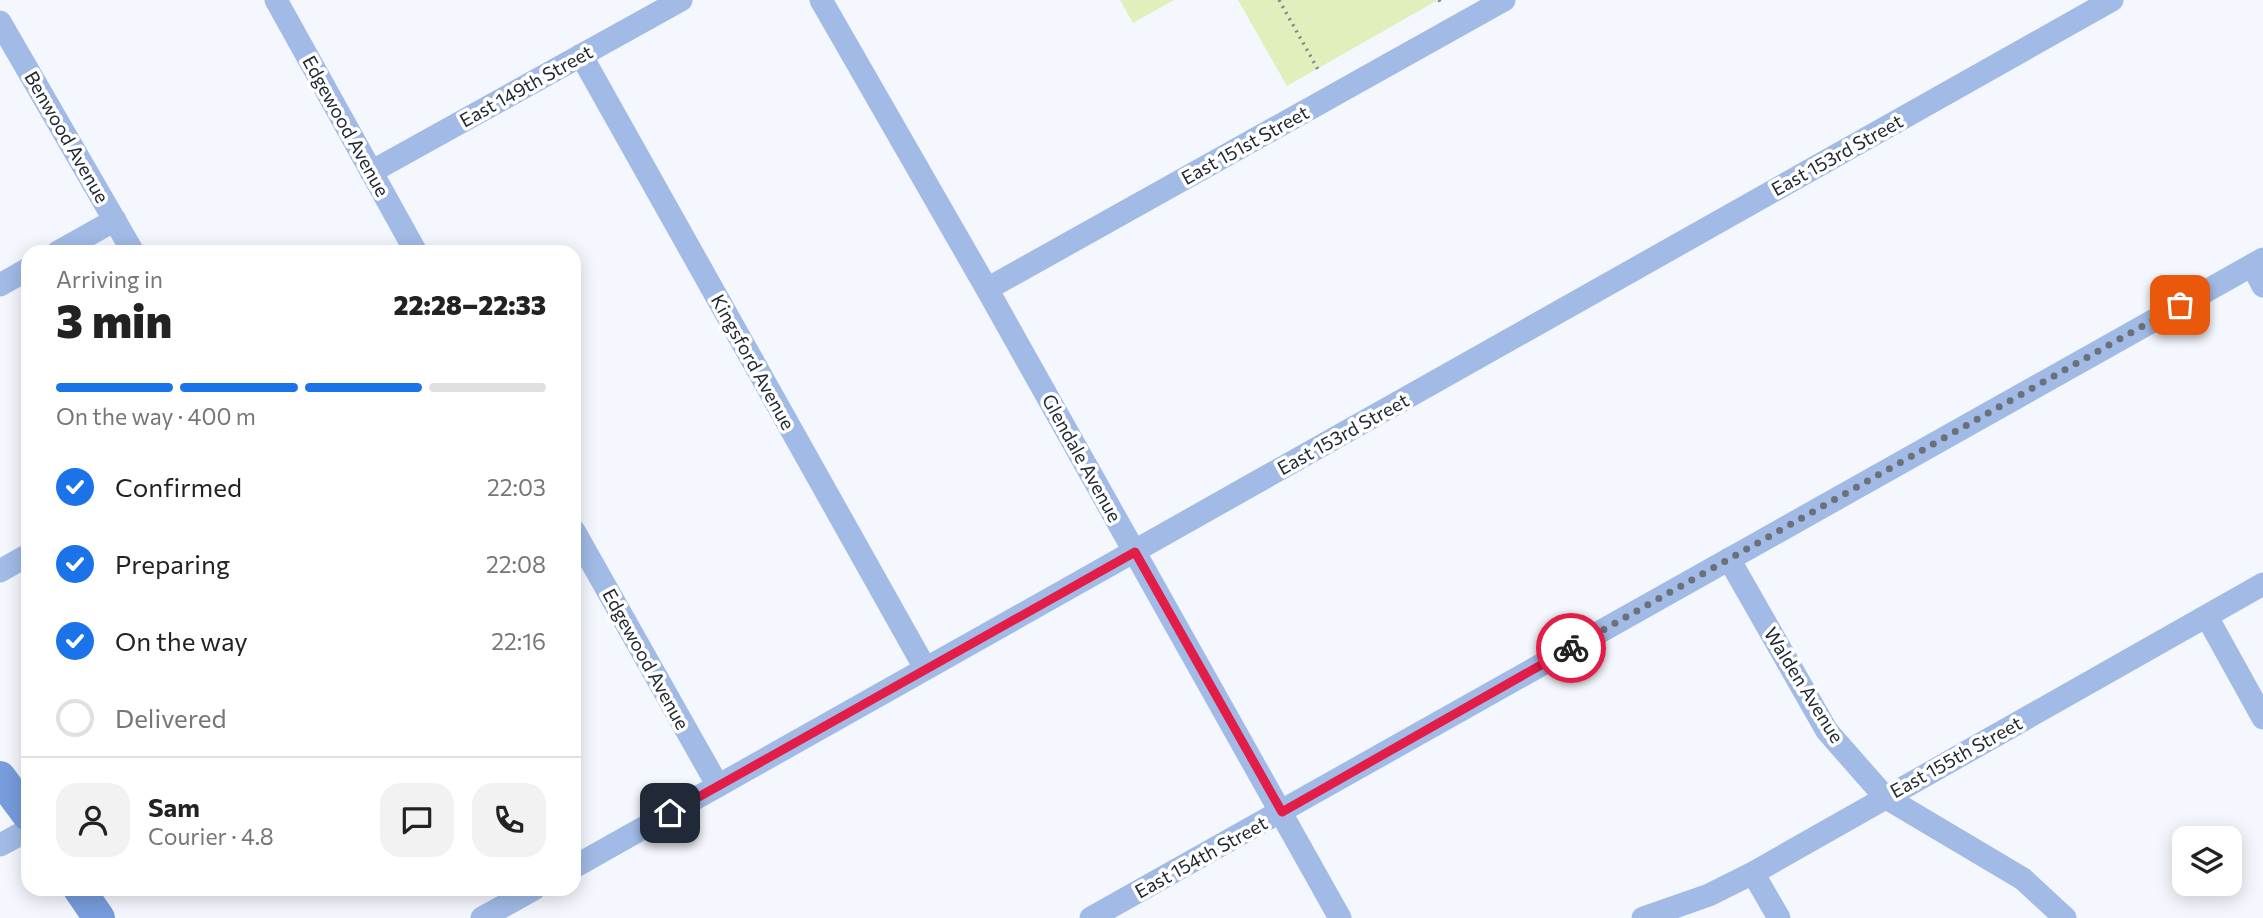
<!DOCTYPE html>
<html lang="en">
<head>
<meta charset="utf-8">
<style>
  body { margin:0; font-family:Commissioner,sans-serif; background:#f2f2f2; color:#222; height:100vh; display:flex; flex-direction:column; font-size:26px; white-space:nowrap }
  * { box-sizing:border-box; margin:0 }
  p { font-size:23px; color:#767676 }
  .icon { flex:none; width:38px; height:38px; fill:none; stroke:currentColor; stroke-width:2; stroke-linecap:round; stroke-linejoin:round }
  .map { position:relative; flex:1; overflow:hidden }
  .sheet { position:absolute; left:21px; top:245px; width:560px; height:651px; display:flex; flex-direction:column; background:#fff; border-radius:21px; box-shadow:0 4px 18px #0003 }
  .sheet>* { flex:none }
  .controls { position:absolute; left:2172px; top:826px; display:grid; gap:14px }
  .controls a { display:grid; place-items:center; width:70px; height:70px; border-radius:14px; background:#fff; box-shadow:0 4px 18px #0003; font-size:35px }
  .pin { position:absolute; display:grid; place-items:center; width:60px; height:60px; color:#fff; margin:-30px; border-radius:14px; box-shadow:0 4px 10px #0006 }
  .courier { position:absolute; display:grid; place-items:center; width:70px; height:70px; margin:-35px; border:5px solid #e11d48; border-radius:50%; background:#fff; color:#222; box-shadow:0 2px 9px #0007 }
  .head em { font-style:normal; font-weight:800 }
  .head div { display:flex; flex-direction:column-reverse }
  .head { display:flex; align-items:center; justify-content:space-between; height:119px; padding:0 35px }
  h1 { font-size:46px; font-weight:800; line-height:52px }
  .bar { display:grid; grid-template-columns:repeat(4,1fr); gap:10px 7px; align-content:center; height:84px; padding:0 35px }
  .bar i { height:9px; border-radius:5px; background:#e0e0e0 }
  .bar .active { background:#1a73e8 }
  .bar p { grid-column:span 4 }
  .line { display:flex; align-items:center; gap:18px; padding:0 35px; border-top:2px solid #e0e0e0 }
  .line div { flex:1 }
  .round { display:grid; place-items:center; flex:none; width:74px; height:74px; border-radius:21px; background:#f2f2f2 }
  ol { padding:0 35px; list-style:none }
  li { display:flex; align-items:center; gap:21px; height:77px }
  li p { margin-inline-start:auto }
  li .icon { padding:7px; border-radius:50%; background:#1a73e8; color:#fff; stroke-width:4 }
  li:last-child { color:#767676 }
  li i { width:38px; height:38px; border:4px solid #e0e0e0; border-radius:50% }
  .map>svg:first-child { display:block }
</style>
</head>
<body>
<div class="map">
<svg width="2263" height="918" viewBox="0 0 2263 918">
  <rect width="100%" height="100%" fill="#f4f7fd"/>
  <path fill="#e0efbc" d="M1120,0H1174L1133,23Z
    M1238,0H1438L1287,86Z"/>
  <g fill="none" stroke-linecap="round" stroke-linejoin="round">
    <path stroke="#838890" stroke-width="3.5" stroke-dasharray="2 5" stroke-linecap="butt" d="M1279,0L1320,73
      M1439,0L1442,6"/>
    <path stroke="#a1bbe6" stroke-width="23" d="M276,0L416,252
      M821,0L987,289L1340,918
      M0,22L133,252
      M581,55L925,668
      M371,172L681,0
      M58,252L115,220
      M2252,265L2263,286
      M0,285L28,269
      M987,289L1504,0
      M574,531L718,786
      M1729,559L1827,731L1885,797L2023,879L2065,918
      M0,571L28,555
      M2207,617L2263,718
      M0,845L28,830
      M574,867L2112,0
      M1753,873L1779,918
      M482,918L534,889
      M1091,918L2263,259
      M1643,918L1709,895L1753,873L2263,584"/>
    <path stroke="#779cdc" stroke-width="32" d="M0,777L28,815
      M79,889L99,918"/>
  </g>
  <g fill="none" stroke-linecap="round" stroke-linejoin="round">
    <path stroke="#6c7079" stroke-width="7" stroke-dasharray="0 12.6" d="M1571,648L2180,305"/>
    <path stroke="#e11d48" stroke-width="9" d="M670,813L1135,552L1282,812L1571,648"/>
  </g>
  <g text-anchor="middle" stroke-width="7" stroke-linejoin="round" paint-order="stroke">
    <g font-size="19" fill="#222832" stroke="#fff">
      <text transform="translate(526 86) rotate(-29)" y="7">East 149th Street</text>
      <text transform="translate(346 126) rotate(61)" y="7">Edgewood Avenue</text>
      <text transform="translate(67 137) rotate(60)" y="7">Benwood Avenue</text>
      <text transform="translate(1245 145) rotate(-29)" y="7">East 151st Street</text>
      <text transform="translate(1837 155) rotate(-29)" y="7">East 153rd Street</text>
      <text transform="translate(753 362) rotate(61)" y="7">Kingsford Avenue</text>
      <text transform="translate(1343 434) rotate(-29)" y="7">East 153rd Street</text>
      <text transform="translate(1082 458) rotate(61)" y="7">Glendale Avenue</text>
      <text transform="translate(646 659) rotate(61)" y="7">Edgewood Avenue</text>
      <text transform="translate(1804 685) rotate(58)" y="7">Walden Avenue</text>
      <text transform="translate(1956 757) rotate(-29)" y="7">East 155th Street</text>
      <text transform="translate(1201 857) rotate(-29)" y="7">East 154th Street</text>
    </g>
  </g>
</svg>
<div class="controls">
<a><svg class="icon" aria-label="layers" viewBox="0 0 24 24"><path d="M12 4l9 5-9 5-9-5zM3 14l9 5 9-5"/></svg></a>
</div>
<div class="pin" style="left:2180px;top:305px;background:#ea580c"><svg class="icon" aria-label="bag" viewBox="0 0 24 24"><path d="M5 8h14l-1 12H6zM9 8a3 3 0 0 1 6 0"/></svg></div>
<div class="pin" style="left:670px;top:813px;background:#1f2937"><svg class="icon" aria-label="home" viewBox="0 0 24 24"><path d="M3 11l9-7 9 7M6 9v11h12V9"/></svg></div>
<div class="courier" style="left:1571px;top:648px"><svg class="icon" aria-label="bike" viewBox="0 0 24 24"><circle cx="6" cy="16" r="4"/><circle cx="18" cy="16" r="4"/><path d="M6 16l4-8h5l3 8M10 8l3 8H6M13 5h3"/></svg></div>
<section class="sheet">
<div class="head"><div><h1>3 min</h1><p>Arriving in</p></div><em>22:28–22:33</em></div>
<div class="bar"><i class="active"></i><i class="active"></i><i class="active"></i><i></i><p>On the way · 400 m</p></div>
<ol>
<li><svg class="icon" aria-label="check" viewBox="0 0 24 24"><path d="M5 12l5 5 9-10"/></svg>Confirmed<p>22:03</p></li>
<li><svg class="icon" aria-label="check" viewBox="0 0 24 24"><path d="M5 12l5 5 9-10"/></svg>Preparing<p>22:08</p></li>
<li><svg class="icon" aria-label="check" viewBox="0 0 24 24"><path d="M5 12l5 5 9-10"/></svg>On the way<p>22:16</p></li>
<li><i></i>Delivered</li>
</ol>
<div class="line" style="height:126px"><a class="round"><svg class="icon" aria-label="person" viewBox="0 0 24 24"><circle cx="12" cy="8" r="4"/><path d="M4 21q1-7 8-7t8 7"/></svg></a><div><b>Sam</b><p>Courier · 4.8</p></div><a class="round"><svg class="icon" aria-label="chat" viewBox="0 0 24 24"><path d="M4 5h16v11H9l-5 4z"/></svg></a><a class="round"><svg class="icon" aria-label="phone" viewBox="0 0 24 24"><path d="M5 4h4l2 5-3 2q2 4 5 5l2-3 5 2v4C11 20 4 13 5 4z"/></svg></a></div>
</section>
</div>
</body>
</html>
